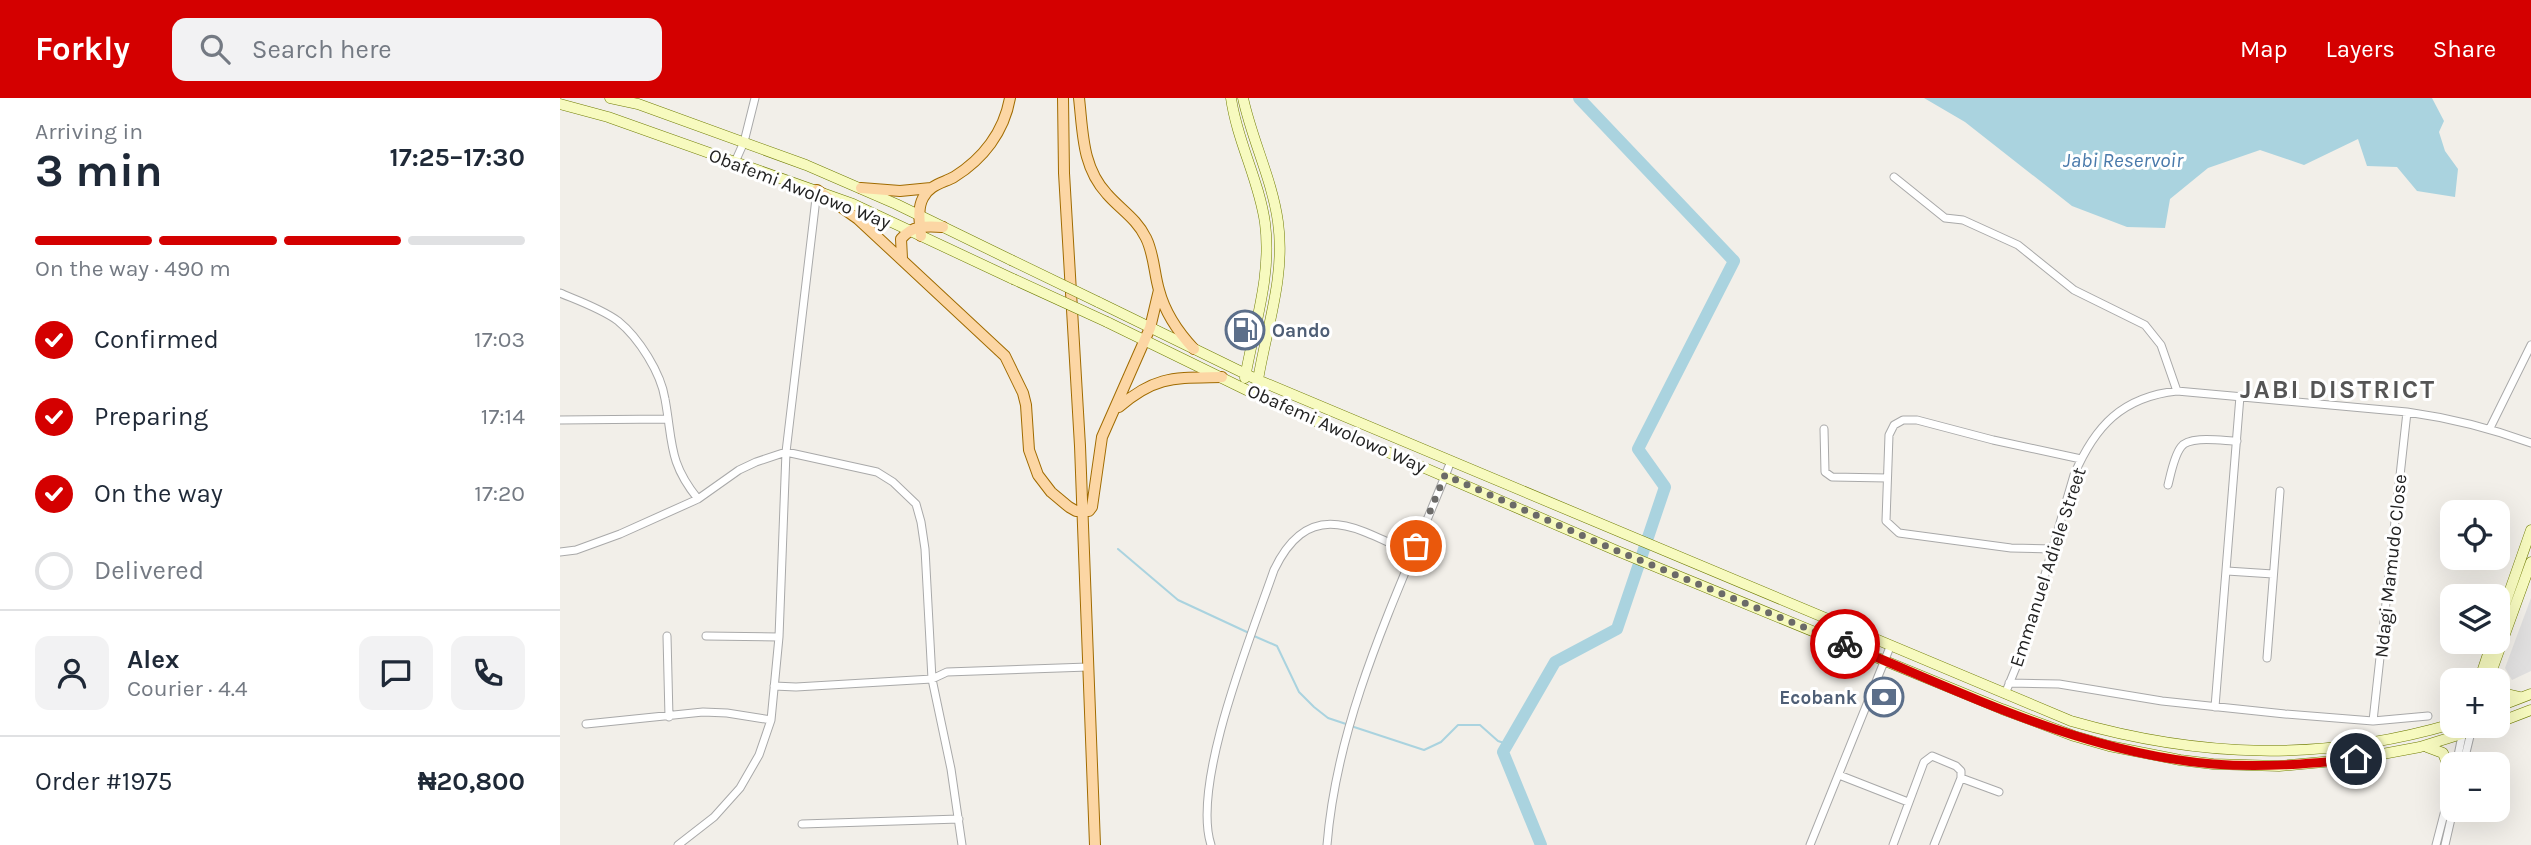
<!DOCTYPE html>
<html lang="en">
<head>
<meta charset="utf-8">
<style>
  body { margin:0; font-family:Karla,sans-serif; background:#f2f2f3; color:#1f2937; height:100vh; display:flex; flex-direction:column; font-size:26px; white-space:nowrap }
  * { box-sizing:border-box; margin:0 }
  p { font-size:23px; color:#747a83 }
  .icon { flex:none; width:38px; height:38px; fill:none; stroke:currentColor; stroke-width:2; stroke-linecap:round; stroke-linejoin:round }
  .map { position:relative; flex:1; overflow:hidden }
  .drawer { display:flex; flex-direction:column; background:#fff; width:560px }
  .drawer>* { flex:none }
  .fabs { position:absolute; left:1880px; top:402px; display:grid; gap:14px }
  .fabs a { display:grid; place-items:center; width:70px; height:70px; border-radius:14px; background:#fff; box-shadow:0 7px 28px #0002; font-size:35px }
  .pin { position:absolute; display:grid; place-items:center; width:60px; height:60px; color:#fff; margin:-30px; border:4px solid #fff; border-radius:50%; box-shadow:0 2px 7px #0007 }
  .courier { position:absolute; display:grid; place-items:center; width:70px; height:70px; margin:-35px; border:5px solid #d40000; border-radius:50%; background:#fff; color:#222; box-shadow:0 2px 9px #0007 }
  .overview em { font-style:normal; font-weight:700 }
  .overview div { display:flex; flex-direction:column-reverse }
  .overview { display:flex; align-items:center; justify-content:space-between; height:119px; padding:0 35px }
  h1 { font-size:46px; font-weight:700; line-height:52px }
  .bar { display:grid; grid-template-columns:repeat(4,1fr); gap:10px 7px; align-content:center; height:84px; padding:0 35px }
  .bar i { height:9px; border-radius:5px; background:#e0e1e3 }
  .bar .on { background:#d40000 }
  .bar p { grid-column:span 4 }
  .line { display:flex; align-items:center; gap:18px; padding:0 35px; border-top:2px solid #e0e1e3 }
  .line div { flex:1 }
  .round { display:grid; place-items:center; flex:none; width:74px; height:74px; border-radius:14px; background:#f2f2f3 }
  ol { padding:0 35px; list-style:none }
  li { display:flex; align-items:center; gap:21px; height:77px }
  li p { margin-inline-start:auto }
  li .icon { padding:7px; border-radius:50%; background:#d40000; color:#fff; stroke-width:4 }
  li:last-child { color:#747a83 }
  li i { width:38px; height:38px; border:4px solid #e0e1e3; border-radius:50% }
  header { display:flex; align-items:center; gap:42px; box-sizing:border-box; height:98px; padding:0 35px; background:#d40000; color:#fff }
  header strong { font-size:33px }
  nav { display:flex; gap:38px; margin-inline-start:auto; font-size:24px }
  .search { width:490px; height:63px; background:#f2f2f3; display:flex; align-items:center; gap:18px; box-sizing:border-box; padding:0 24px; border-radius:14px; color:#747a83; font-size:26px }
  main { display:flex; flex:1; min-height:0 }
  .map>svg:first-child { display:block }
</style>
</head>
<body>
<header>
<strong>Forkly</strong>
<div class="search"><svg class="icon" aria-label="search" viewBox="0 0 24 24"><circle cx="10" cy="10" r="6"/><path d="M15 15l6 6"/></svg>Search here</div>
<nav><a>Map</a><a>Layers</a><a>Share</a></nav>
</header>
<main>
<section class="drawer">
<div class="overview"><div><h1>3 min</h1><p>Arriving in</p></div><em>17:25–17:30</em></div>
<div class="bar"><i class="on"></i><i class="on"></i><i class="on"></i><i></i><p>On the way · 490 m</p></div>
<ol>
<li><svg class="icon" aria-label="check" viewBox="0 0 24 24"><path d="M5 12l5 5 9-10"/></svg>Confirmed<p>17:03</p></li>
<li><svg class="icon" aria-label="check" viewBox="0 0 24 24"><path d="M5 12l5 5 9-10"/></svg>Preparing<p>17:14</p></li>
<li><svg class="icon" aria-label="check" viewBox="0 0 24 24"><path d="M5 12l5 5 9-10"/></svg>On the way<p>17:20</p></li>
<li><i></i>Delivered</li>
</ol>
<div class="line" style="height:126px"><a class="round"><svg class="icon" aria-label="person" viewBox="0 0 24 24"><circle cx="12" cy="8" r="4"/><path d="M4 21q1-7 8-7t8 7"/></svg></a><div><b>Alex</b><p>Courier · 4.4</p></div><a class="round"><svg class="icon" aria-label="chat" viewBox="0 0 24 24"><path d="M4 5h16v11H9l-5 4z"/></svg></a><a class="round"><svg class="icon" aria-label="phone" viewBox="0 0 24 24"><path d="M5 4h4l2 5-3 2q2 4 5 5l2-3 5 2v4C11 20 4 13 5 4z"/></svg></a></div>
<div class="line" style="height:91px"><div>Order #1975</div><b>₦20,800</b></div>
</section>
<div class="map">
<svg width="1971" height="747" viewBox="0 0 1971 747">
  <rect width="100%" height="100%" fill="#f2efe9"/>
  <path fill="#e0dfdf" d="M1971,500V573L1952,582L1945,570Z"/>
  <path fill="#aad3df" d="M1364,0H1872L1884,23L1879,34L1885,53L1898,71L1895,99L1857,93L1837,69L1807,68L1798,41L1744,67L1700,52L1648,70L1610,101L1605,130L1567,129L1512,108L1405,24Z"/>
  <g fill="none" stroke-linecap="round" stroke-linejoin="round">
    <path stroke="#aad3df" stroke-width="2" d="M558,451L618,502L689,535
      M694,538L717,548L739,594L754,609L768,620L786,626
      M791,628L864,652L881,644L898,627H920L938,643L947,646"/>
    <path stroke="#aad3df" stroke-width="12" d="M981,747L943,654L995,564L1057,531L1105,389L1078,351L1174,163L1019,0"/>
    <defs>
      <path id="street" d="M175,64L184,44L195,0
        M1334,79L1385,120L1403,122L1458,147L1514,192L1585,227L1601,247L1617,293
        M0,195C19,203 42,211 58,223C79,240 101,275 105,301C113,344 108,364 138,401
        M0,322L107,321
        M1930,330L1971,247
        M1264,331L1265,374L1272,379L1327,380
        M1608,387C1611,375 1614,358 1621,349C1629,337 1664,343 1677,343
        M1492,451L1451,450L1339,435L1326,423L1329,337L1334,327L1343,322H1357L1433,342L1521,361
        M0,454L16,452L60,436L138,401L179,372L196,364L226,354L317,374L333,384L356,406L361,424L365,451L372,581L391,671L402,747
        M1667,473L1713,476
        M107,538L109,619
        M146,538L219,539
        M1707,560L1720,393
        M1449,585L1499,586L1602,603L1725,616L1813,623L1868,618
        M214,588L236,589L372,581L387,574L528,569
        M1445,596L1463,552L1514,377C1535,328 1562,299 1617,293L1847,314C1890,320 1930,330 1971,345
        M1655,609L1680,298
        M1813,623L1847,314
        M26,626L143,614L167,615L211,622
        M1896,667L1902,638
        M1903,667L1911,634
        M1279,677L1348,704
        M1401,680L1439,694
        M242,726L399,721
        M118,747L154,719L180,690L199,657L211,622L219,539L226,354L257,92
        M651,747C631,685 692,536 714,472C749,399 796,429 853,456
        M767,747C778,611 842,488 891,363
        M1250,747L1330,549
        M1333,747L1364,664L1372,658L1396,668L1401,673V680L1374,747
        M1876,747L1892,685
        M1885,747L1893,712"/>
      <path id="secondary" d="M50,0L78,6L246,67L336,106L451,162
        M671,0C677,43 699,82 705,125C712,178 694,228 685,280
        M683,0C692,42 712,81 718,124C726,180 705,234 697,288
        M0,6L48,19L293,106L453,181
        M538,204L698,282L1511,623C1640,660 1762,664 1892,626
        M547,224L707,302L1055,452L1442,611L1514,638L1549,648L1620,662L1653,666L1719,668L1796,661L1860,649L1927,628
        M1937,529L1971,432
        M1919,583L1932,544
        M1928,583L1971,464
        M1937,590L1947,596L1960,599
        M1937,609L1971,596
        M1937,625L1971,612
        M1867,649L1883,655L1892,679"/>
      <path id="primary" d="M503,0L504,75L520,348L535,747
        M519,0C523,35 522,69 547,96C560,111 577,121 586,140C594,156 594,175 599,192C605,215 618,234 634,251
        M301,90L340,93L371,90
        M257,92L298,121L445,258L463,295L466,307L469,352L478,377L491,394L509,409L516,413H529L532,409L542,339L590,230L599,192
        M361,138C360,125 357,111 363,100C369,87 383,85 394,79C423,61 444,34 450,0
        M342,160L341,141C353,127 365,128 383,129
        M559,309C596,277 616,280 662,279"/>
    </defs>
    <use href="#street" stroke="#a9a9a9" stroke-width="9"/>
    <use href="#secondary" stroke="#707d05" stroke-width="11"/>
    <use href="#primary" stroke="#a06b00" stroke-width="12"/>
    <use href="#street" stroke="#fff" stroke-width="7"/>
    <use href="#secondary" stroke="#f7fabf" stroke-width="10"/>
    <use href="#primary" stroke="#fcd6a4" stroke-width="10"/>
    <defs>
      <path id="secondary-bridge" d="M451,162L538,204
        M453,181L547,224"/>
    </defs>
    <use href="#secondary-bridge" stroke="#707d05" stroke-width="11" stroke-linecap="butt"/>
    <use href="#secondary-bridge" stroke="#f7fabf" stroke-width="10"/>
  </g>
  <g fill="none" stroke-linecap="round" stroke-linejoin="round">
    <path stroke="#6b6a68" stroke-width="7" stroke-dasharray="0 12.6" d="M856,448L885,377L1055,452L1285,546"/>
    <path stroke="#d40000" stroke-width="9" d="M1285,546C1404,595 1522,655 1653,666C1701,670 1748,666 1796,661"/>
  </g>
  <defs>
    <symbol id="fuel-ring" viewBox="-11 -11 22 22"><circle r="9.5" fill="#fff" stroke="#5c6f8a" stroke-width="1.5"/><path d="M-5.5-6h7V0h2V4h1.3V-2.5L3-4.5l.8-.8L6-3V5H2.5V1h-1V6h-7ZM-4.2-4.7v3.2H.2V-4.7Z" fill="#5c6f8a"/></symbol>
    <symbol id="bank-ring" viewBox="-11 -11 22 22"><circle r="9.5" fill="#fff" stroke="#5c6f8a" stroke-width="1.5"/><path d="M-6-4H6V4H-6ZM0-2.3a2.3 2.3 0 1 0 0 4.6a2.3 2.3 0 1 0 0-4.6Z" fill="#5c6f8a"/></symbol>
  </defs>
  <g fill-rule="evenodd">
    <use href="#fuel-ring" x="663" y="210" width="44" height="44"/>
    <use href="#bank-ring" x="1302" y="577" width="44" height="44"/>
  </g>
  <g text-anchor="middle" stroke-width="6" stroke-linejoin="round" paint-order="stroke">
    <g font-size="19" fill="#222" stroke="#fff">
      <text transform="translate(240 90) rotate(21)" y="7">Obafemi Awolowo Way</text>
      <text transform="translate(777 330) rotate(24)" y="7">Obafemi Awolowo Way</text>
      <text transform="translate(1830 468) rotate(-84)" y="7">Ndagi Mamudo Close</text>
      <text transform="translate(1487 469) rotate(-72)" y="7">Emmanuel Adiele Street</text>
    </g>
    <g font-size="19" font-weight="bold" fill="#4e5e75" stroke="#fff" text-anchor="start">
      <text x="712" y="239">Oando</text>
      <text x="1297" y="606" text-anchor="end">Ecobank</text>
    </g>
    <g font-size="21" font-style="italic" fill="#4a7aab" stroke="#fff">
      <text x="1563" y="69">Jabi Reservoir</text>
    </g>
    <g font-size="26" font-weight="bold" letter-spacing="2" fill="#555" stroke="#fff">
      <text x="1778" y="300">JABI DISTRICT</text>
    </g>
  </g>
</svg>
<div class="fabs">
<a><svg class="icon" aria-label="locate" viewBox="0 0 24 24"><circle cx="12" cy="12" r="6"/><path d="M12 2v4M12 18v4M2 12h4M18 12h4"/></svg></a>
<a><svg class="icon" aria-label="layers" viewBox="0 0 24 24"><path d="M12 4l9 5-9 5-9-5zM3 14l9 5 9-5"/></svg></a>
<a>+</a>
<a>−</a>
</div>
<div class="pin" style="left:856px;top:448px;background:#ea580c"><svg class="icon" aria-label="bag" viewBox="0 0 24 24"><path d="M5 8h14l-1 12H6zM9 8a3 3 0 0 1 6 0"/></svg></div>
<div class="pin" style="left:1796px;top:661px;background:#1f2937"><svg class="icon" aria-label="home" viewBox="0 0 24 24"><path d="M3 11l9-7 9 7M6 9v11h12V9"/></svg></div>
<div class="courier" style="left:1285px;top:546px"><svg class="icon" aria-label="bike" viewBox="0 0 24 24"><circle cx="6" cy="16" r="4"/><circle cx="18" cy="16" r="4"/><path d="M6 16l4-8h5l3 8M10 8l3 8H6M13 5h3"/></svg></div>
</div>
</main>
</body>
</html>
